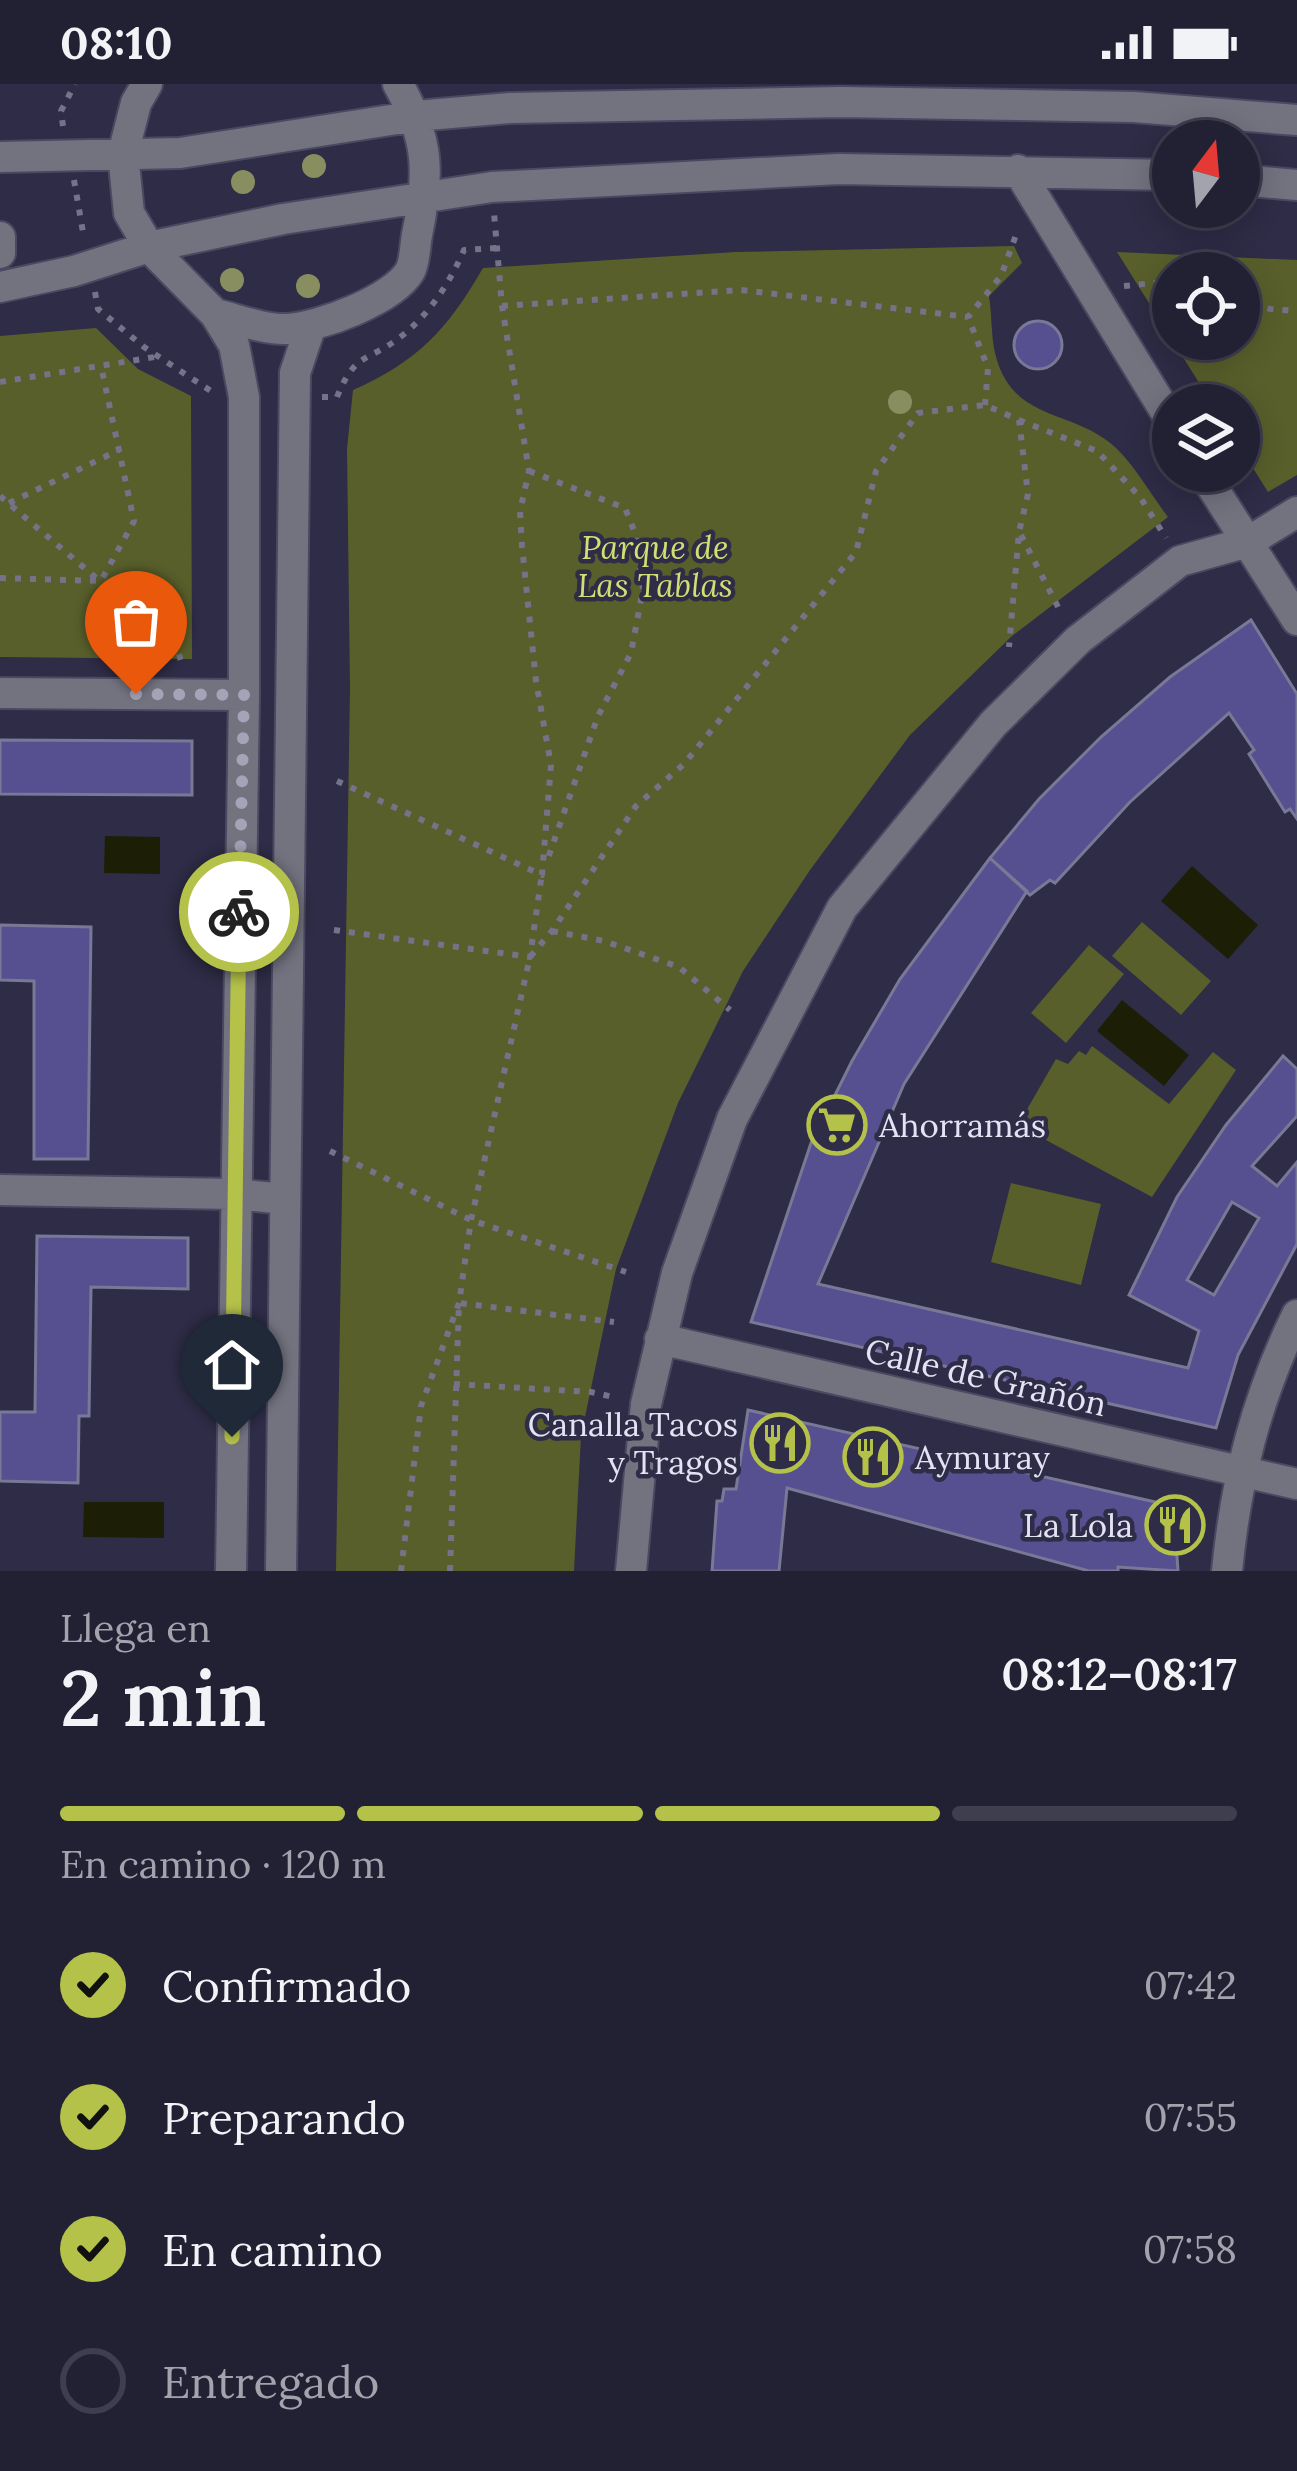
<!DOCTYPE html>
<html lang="es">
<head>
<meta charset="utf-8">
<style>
  body { margin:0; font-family:Lora,serif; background:#2a293c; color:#f1f3f6; height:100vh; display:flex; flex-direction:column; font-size:45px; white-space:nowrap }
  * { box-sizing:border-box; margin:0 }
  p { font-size:39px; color:#a2a3ac }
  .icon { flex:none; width:66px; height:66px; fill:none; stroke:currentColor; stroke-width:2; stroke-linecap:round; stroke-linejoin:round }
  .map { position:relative; height:1487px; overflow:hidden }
  .sheet { display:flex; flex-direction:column; background:#222134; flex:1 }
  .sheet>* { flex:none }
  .needle { width:78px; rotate:16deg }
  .controls { position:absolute; left:1152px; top:36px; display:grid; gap:24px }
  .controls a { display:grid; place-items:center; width:108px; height:108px; border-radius:50%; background:#222134; box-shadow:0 6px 30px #0003,0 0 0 3px #3f3e4f; font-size:60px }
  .pin { position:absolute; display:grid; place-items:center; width:102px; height:102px; color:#fff; margin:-123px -51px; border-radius:50% 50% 50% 0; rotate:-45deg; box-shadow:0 0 12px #0007 }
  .pin .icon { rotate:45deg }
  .courier { position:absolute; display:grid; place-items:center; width:120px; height:120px; margin:-60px; border:9px solid #b5c249; border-radius:50%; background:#fff; color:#222; box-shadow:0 3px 15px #0007 }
  .overview em { font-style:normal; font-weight:600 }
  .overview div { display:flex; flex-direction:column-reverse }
  .overview { display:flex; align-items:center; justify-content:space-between; height:204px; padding:0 60px }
  h1 { font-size:78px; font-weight:600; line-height:90px }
  .bar { display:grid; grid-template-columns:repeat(4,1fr); gap:18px 12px; align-content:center; height:144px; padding:0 60px }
  .bar i { height:15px; border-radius:9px; background:#3f3e4f }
  .bar .selected { background:#b5c249 }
  .bar p { grid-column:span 4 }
  ol { padding:0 60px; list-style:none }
  li { display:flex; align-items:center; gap:36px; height:132px }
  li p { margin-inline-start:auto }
  li .icon { padding:12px; border-radius:50%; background:#b5c249; color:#111; stroke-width:4 }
  li:last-child { color:#a2a3ac }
  li i { width:66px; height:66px; border:6px solid #3f3e4f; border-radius:50% }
  .status { display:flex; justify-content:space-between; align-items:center; height:84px; padding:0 60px; background:#222134; direction:ltr }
  .status svg { height:33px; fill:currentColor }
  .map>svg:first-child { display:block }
</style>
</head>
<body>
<div class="status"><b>08:10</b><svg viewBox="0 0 49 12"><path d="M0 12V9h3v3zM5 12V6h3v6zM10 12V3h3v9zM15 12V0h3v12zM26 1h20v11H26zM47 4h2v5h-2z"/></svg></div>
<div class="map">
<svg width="1297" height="1487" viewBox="0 0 1297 1487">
  <rect width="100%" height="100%" fill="#2e2c46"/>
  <path fill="#595f2b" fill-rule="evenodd" d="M1014,162L1022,179L989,212C992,231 991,251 995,269C1012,340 1074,324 1116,364C1136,383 1151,411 1168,433L1012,552L910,651L810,786L743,887L678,1019L616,1185L581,1352L574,1487H336L350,604L347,365L353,306C417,278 448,245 483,184L736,168Z
    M1117,168L1297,176V391L1268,408L1239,362V321H1213ZM1173,189H1239V255H1173Z
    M96,244L138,285L191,312L192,575L0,573V252Z
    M1142,838L1211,897L1181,931L1112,872Z
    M1089,861L1124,890L1066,959L1031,929Z
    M1092,962L1169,1020L1213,968L1236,986L1152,1113L1018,1041L1056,975L1068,980L1079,967L1086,971Z
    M1011,1099L1101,1120L1081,1201L991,1178Z"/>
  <path fill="#1c1f06" d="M105,752L160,753V790L104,789Z
    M1192,782L1258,841L1228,875L1161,817Z
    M1122,916L1189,971L1164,1002L1097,947Z
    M84,1418H164V1454L83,1453Z"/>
  <path fill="#564f90" stroke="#797896" stroke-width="3" fill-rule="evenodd" d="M1014 261a24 24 0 1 1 48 0a24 24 0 1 1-48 0Z
    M1251,536L1297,610V735L1290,725L1285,728L1249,670L1254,666L1229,629L1130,718L1055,799L1050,796L1030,811L990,774L1039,715L1101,653L1170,593Z
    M0,656L192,657V711L0,710Z
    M990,774L1027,807L904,1000L818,1200L1188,1284L1199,1247L1129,1211L1177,1113L1226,1041L1283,972L1297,985V1032L1252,1082L1277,1102L1297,1078V1160L1238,1271L1216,1344L751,1238L811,1059L852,977L900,895ZM1232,1118L1259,1134L1214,1211L1187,1196Z
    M0,841L91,843L88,1075H34V897L0,896Z
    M37,1152L188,1154V1205L91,1203L89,1332H79L78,1399L0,1397V1328H35Z
    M748,1326L1164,1420L1163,1426L1174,1428L1178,1487L1118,1483V1487H1089L787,1404L779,1487H712L717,1417H722L724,1405H736Z"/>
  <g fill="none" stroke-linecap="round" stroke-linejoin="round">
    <defs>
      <path id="minor" d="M147,0L136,19L123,70L129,129L149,163L215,230L234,261L244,313V611L231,1487
        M0,73L180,69L416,32L510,24L841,18L1134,23L1297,36
        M1018,86L1173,340
        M1239,96L1297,101
        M0,153V169
        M0,203L74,187L149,163L283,135L492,103L839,85L1173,91
        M215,230C237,235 264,246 287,245C320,243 393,216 410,187C415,178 415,161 417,151C430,89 429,55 398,0
        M1202,387L1297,536
        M0,609L244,611
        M0,1106L234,1110L285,1115
        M660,1255L1297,1400
        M281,1487L295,289L311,241
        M631,1487L646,1320L677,1189L732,1035L842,824L993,640L1078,556L1180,477L1248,458L1297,428
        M1227,1487C1236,1395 1256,1315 1297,1231"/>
    </defs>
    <use href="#minor" stroke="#4b4962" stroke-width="34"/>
    <path stroke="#747389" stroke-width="6" stroke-dasharray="6 9" stroke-linecap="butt" d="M63,42L61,27L75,0
      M74,96L84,154
      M1124,202L1173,197
      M95,208L98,225L144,263L214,309
      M1239,215L1270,225L1297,227
      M502,222L741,206L968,233
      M0,298L161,272
      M322,313H337C356,266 368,279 403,251C431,228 450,198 464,166L496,164
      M985,321L988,284L968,233L1001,192L1016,151
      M1019,336L1097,367L1140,413L1166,454
      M529,387L625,424L635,449L643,505L631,569L598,632L547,777
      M0,412L177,563L182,581
      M9,419L119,366
      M1021,451L1058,523
      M0,494L101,497L134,437L101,282
      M337,697L542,791L551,681L536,597L522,462L520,427L529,387L502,222L494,129
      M334,846L530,873L542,789
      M552,847L604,857L679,883L730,926
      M330,1067L471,1136L626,1188
      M454,1300L591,1308L618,1314
      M401,1487L421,1322L459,1219L471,1136L530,873L552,847L636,722L684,680L856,468L876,387L918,329L985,321L1019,336L1028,410L1019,448L1009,563
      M450,1487L459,1219L614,1238"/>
    <use href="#minor" stroke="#737380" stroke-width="30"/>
  </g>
  <g fill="#888e5f">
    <circle cx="314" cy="82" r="12"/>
    <circle cx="243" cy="98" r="12"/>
    <circle cx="232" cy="196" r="12"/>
    <circle cx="308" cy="202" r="12"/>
    <circle cx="900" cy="318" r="12"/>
  </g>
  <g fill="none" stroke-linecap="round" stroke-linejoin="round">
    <path stroke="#a4a3b7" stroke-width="12" stroke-dasharray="0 21.6" d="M136,610L244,611L239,828"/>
    <path stroke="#b5c249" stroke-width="15" d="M232,1353L239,828"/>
  </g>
  <defs>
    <symbol id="supermarket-ring" viewBox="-11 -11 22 22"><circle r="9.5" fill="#2e2c46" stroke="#b5c249" stroke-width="1.5"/><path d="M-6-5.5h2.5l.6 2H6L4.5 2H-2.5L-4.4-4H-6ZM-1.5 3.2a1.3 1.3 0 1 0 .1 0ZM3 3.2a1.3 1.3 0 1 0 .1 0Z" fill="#b5c249"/></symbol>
    <symbol id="restaurant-ring" viewBox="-11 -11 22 22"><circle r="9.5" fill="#2e2c46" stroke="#b5c249" stroke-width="1.5"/><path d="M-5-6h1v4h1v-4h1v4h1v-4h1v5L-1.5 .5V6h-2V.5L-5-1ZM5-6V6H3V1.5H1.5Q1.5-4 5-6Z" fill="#b5c249"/></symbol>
  </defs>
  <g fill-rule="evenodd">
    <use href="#supermarket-ring" x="804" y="1008" width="66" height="66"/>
    <use href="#restaurant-ring" x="747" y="1326" width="66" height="66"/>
    <use href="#restaurant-ring" x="840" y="1340" width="66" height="66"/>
    <use href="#restaurant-ring" x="1142" y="1408" width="66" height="66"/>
  </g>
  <g text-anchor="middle" stroke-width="9" stroke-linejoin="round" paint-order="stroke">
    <g font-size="33" font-style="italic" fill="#d2df73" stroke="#2e2c46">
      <text x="655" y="475">Parque de<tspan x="655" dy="38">Las Tablas</tspan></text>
    </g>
    <g font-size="33" fill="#e4e3f4" stroke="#2e2c46" text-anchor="start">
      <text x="879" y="1053">Ahorramás</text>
      <text x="738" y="1352" text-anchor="end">Canalla Tacos<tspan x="738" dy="38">y Tragos</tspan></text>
      <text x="915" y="1385">Aymuray</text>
      <text x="1133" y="1453" text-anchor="end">La Lola</text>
    </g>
    <g font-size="33" fill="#e4e3f4" stroke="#2e2c46">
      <text transform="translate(986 1293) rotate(13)" y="12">Calle de Grañón</text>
    </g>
  </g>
</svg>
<div class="controls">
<a><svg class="needle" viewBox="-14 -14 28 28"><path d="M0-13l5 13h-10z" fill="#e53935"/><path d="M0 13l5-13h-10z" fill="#a2a3ac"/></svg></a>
<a><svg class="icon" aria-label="locate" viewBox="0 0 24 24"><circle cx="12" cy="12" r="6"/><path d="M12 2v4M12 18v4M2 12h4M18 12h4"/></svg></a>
<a><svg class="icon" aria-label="layers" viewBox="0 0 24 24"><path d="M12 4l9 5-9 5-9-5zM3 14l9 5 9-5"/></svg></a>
</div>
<div class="pin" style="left:136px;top:610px;background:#ea580c"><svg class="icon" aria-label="bag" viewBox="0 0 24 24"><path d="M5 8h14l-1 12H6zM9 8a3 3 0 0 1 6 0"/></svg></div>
<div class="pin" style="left:232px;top:1353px;background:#1f2937"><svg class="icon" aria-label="home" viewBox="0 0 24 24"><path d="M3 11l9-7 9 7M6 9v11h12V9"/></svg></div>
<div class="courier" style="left:239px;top:828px"><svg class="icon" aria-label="bike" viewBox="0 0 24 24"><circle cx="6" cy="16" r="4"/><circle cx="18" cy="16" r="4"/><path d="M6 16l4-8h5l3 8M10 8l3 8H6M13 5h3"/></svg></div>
</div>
<section class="sheet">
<div class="overview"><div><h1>2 min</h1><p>Llega en</p></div><em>08:12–08:17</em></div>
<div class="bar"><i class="selected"></i><i class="selected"></i><i class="selected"></i><i></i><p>En camino · 120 m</p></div>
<ol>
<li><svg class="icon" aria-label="check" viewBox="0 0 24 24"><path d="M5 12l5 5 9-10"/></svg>Confirmado<p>07:42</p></li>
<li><svg class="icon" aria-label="check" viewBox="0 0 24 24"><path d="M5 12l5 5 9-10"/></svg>Preparando<p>07:55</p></li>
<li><svg class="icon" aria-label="check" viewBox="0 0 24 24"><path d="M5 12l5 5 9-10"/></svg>En camino<p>07:58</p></li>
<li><i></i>Entregado</li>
</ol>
</section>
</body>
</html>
